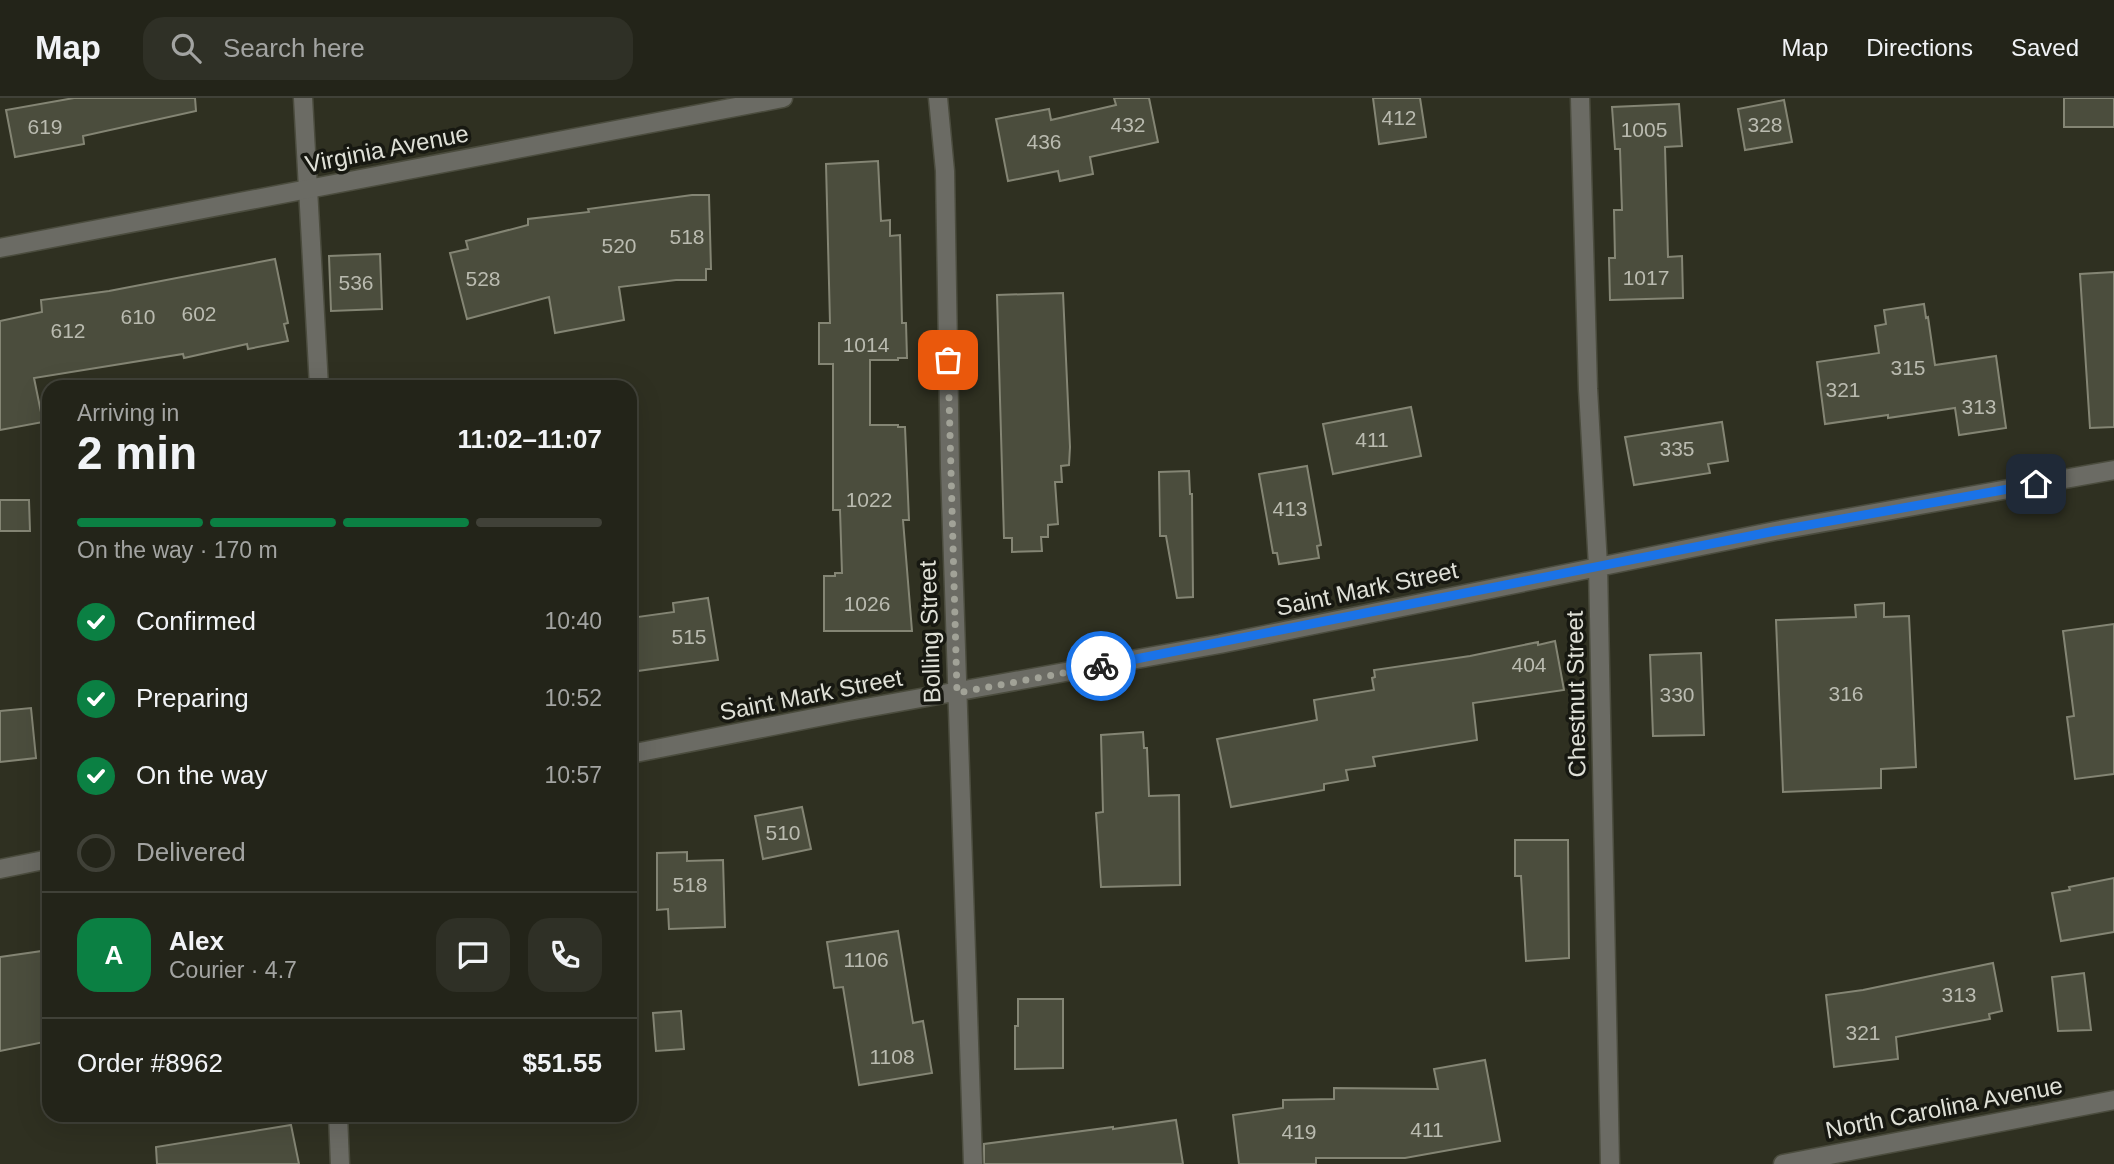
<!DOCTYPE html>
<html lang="en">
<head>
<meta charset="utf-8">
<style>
  body { margin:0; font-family:Helvetica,sans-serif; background:#2f3026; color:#f1f3f6; height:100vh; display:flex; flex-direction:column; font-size:26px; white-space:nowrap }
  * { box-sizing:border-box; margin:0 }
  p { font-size:23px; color:#a3a4a2 }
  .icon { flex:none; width:38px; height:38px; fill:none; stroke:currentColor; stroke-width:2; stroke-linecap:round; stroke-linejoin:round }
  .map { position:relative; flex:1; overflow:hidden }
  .side { position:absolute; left:42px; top:282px; width:595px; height:742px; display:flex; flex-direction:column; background:#232419; border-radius:21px; box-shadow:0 7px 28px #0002,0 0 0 2px #404138 }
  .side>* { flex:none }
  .pin { position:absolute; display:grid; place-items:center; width:60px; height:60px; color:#fff; margin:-30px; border-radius:14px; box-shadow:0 4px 10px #0006 }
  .courier { position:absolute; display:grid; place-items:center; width:70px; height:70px; margin:-35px; border:5px solid #1a73e8; border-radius:50%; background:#fff; color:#222; box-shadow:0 2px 9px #0007 }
  .overview em { font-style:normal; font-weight:800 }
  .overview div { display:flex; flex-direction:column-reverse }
  .overview { display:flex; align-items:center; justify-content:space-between; height:119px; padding:0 35px }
  h1 { font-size:46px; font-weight:800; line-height:52px }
  .bar { display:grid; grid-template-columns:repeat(4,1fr); gap:10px 7px; align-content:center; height:84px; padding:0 35px }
  .bar i { height:9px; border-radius:5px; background:#404138 }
  .bar .active { background:#0b8043 }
  .bar p { grid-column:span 4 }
  .line { display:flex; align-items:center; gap:18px; padding:0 35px; border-top:2px solid #404138 }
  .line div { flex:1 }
  .round { display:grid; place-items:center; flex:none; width:74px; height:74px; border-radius:21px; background:#2f3026 }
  ol { padding:0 35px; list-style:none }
  li { display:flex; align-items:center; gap:21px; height:77px }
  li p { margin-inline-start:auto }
  li .icon { padding:7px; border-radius:50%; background:#0b8043; color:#fff; stroke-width:4 }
  li:last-child { color:#a3a4a2 }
  li i { width:38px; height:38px; border:4px solid #404138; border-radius:50% }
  header { display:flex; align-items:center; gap:42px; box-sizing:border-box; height:98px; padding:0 35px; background:#232419; border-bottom:2px solid #404138 }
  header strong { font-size:33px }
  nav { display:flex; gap:38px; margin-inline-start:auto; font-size:24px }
  .search { width:490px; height:63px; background:#2f3026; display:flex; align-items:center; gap:18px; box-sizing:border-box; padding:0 24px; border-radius:21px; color:#a3a4a2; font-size:26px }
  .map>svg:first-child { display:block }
</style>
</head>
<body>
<header>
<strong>Map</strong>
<div class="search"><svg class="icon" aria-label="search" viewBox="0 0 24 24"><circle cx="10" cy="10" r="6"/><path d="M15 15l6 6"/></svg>Search here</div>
<nav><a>Map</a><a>Directions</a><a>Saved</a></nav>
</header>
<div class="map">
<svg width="2114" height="1066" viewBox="0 0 2114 1066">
  <rect width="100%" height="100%" fill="#2f3021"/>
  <path fill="#4b4d3d" stroke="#848574" stroke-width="2" d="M74,0H195L196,13L83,38L84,46L15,59L6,12Z
    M1114,0H1149L1158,44L1090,59L1093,76L1060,83L1058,73L1008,83L996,21L1049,11L1051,22L1116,7Z
    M1373,0H1420L1426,39L1379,46Z
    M2064,0H2114V29H2064Z
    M1784,2L1792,44L1745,52L1738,11Z
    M1679,6L1682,48L1665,49L1668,159L1682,158L1683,200L1610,202L1609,160H1615L1614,112H1622L1620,51H1615L1612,9Z
    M878,63L881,123L890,122V138L900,137L902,225H906L907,260H898V262H870V327H898V329H905L909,422H903L912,533H824V478H835V475H842L840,412H833V266H819V225H830L826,66Z
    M692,97H709L711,171H706V182H676L619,189L624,222L555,235L549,199L467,221L450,155L468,151L466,143L528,127V121L589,114L588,111Z
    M380,156L382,211L331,213L329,158Z
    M275,161L288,225L284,226L288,243L248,251L247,246L184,260L183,256L34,280L43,324L0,332V223L42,214L41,202L109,193Z
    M2114,174V329L2090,330L2080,176Z
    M1063,195L1070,349L1069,367L1061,368L1062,384H1055L1058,426L1048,427V439H1041L1042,453L1012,454V440H1004L997,197Z
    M1924,206L1926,220L1928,219L1935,267L1996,258L2006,330L1959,337L1955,310L1888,320V317L1825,326L1817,264L1879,255L1875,228L1886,226L1884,212Z
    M1411,309L1421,358L1333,376L1323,326Z
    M1722,324L1728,363L1708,366L1710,375L1634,387L1625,339Z
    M1307,368L1321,447L1317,448L1319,460L1279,466L1277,455H1273L1259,376Z
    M1189,373L1190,396H1192L1193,499L1177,500L1166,438H1160L1159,374Z
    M0,402H29L30,433H0Z
    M708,500L718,562L630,574V520L674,514L673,505Z
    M1884,505V519L1909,518L1916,669L1881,671V690L1783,694L1776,522L1856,519L1855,507Z
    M2114,526V676L2075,681L2067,619L2074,618L2063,533Z
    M1555,543L1564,592L1473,605L1477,642L1373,659L1375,668L1346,672L1348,682L1324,686V692L1231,709L1217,641L1317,622L1314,602L1374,592L1372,580L1375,579L1374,572L1470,558L1538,544V547Z
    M1701,555L1704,637L1653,638L1650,557Z
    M31,610L36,660L0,664V613Z
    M1143,634L1144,650H1147L1149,698L1179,697L1180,787L1101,789L1096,715L1103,714L1101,637Z
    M802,709L811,751L763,761L755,718Z
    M1515,742H1568L1569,860L1526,863L1521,778H1515Z
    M687,754V763L723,762L725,829L669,831L668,811L657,812V755Z
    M2114,780V834L2061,843L2052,795L2070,792L2069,789Z
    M898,833L913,925L923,923L932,975L859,987L843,889L834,890L827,844Z
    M49,852V943L0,953V859Z
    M1993,865L2002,913L1989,916L1990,921L1896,939L1898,961L1834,969L1826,897L1863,892Z
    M2084,875L2091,932L2058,933L2052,879Z
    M1018,901H1063V970L1015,971V928H1018Z
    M681,913L684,951L656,953L653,915Z
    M1485,962L1500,1043L1405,1060H1316V1066H1239L1233,1017L1283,1010V1002L1334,1001V990L1438,991L1434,971Z
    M1176,1022L1183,1066H984V1046L1113,1029V1031Z
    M291,1027L299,1066H157L156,1049Z"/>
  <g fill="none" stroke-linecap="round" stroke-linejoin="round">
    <defs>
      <path id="minor" d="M303,0L319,289
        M938,0L945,73L950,370L973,1066
        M1580,0L1588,291L1598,468L1610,1066
        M630,656L849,613L1220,546L1775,433L2114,372
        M0,771L49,761
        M338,1017L340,1066
        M1783,1066L2114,1002"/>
      <path id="tertiary" d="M0,150L783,0"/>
    </defs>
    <use href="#minor" stroke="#4b4c3e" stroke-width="21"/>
    <use href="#tertiary" stroke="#4b4c3e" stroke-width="21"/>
    <use href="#minor" stroke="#6b6b64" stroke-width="18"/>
    <use href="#tertiary" stroke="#6b6b64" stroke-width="18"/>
  </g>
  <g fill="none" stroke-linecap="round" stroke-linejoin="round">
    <path stroke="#a1a297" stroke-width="7" stroke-dasharray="0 12.6" d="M948,262L957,595L1101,568"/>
    <path stroke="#1a73e8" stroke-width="9" d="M1101,568L1775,433L2036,386"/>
  </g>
  <g text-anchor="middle" stroke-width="7" stroke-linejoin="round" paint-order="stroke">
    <g font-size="21" fill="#babbb0">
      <text x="1399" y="27">412</text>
      <text x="1128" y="34">432</text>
      <text x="1765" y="34">328</text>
      <text x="45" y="36">619</text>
      <text x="1644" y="39">1005</text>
      <text x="1044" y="51">436</text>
      <text x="687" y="146">518</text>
      <text x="619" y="155">520</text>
      <text x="1646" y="187">1017</text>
      <text x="483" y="188">528</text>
      <text x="356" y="192">536</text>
      <text x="199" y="223">602</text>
      <text x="138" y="226">610</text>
      <text x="68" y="240">612</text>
      <text x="866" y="254">1014</text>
      <text x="1908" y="277">315</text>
      <text x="1843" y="299">321</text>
      <text x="1979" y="316">313</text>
      <text x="1372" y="349">411</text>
      <text x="1677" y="358">335</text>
      <text x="869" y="409">1022</text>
      <text x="1290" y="418">413</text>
      <text x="867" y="513">1026</text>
      <text x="689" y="546">515</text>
      <text x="1529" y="574">404</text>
      <text x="1846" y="603">316</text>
      <text x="1677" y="604">330</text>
      <text x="783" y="742">510</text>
      <text x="690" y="794">518</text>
      <text x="866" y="869">1106</text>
      <text x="1959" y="904">313</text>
      <text x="1863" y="942">321</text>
      <text x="892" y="966">1108</text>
      <text x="1427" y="1039">411</text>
      <text x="1299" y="1041">419</text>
    </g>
    <g font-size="24" fill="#dfe0d7" stroke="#171811">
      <text transform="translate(387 51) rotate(-11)" y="8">Virginia Avenue</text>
      <text transform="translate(1367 491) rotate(-12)" y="8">Saint Mark Street</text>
      <text transform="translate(930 534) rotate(-92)" y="8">Bolling Street</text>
      <text transform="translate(1576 596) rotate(-91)" y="8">Chestnut Street</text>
      <text transform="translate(811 597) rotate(-11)" y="8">Saint Mark Street</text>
      <text transform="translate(1944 1010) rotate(-11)" y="8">North Carolina Avenue</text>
    </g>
  </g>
</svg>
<div class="pin" style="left:948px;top:262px;background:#ea580c"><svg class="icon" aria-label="bag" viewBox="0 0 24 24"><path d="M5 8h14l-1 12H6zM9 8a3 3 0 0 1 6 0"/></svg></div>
<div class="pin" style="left:2036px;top:386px;background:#1f2937"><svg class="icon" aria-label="home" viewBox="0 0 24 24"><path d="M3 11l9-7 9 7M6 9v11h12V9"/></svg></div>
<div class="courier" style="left:1101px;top:568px"><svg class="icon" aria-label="bike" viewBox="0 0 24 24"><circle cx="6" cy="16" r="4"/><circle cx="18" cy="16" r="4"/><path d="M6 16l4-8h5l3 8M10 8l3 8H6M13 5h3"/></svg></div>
<section class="side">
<div class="overview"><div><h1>2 min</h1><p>Arriving in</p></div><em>11:02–11:07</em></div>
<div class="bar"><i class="active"></i><i class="active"></i><i class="active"></i><i></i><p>On the way · 170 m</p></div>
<ol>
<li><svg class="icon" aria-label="check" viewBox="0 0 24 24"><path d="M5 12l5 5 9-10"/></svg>Confirmed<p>10:40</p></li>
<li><svg class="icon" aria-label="check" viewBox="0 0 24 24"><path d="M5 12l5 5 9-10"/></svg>Preparing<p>10:52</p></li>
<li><svg class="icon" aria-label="check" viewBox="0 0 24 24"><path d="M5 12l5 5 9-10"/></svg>On the way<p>10:57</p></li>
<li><i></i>Delivered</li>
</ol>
<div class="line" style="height:126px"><b class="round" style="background:#0b8043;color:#fff">A</b><div><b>Alex</b><p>Courier · 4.7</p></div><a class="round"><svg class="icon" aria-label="chat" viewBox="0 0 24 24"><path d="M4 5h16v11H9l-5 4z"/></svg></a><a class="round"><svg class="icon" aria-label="phone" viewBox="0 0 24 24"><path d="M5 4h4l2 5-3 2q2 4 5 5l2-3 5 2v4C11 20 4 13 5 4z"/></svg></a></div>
<div class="line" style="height:91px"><div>Order #8962</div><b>$51.55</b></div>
</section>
</div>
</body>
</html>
